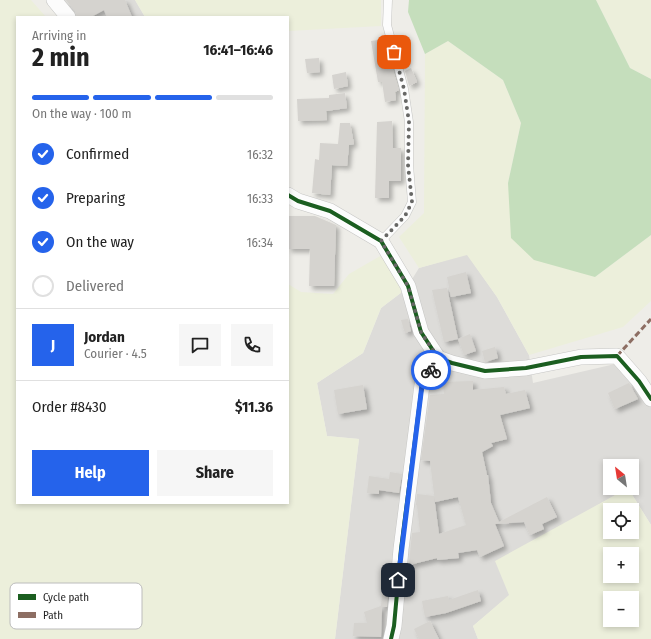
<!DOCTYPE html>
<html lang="en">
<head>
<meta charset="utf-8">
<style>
  body { margin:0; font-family:"Fira Sans Condensed",sans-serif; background:#f6f6f6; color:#222; height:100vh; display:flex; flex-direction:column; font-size:15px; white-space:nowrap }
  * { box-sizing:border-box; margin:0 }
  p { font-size:13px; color:#767676 }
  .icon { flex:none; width:22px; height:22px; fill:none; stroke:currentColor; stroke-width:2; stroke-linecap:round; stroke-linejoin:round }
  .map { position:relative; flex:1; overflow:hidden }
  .side { position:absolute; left:16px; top:16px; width:273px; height:488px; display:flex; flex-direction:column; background:#fff; border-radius:0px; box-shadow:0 2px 6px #0003 }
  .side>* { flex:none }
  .needle { width:26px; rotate:330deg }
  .buttons { position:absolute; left:603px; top:459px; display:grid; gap:8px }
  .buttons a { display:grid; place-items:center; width:36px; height:36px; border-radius:0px; background:#fff; box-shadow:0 2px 6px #0003; font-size:20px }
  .pin { position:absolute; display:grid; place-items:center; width:34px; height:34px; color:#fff; margin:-17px; border-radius:8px; box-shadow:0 2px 6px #0006 }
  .courier { position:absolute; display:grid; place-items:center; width:40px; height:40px; margin:-20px; border:3px solid #2563eb; border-radius:50%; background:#fff; color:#222; box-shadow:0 1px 5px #0007 }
  .headline em { font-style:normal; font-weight:700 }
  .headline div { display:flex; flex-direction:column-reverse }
  .headline { display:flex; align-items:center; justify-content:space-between; height:68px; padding:0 16px }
  h1 { font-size:26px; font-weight:700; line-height:30px }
  .bar { display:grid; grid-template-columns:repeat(4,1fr); gap:6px 4px; align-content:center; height:48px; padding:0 16px }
  .bar i { height:5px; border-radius:3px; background:#e0e0e0 }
  .bar .current { background:#2563eb }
  .bar p { grid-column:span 4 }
  .line { display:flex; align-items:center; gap:10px; padding:0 16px; border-top:1px solid #e0e0e0 }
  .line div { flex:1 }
  .round { display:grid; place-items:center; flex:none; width:42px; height:42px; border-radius:0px; background:#f6f6f6 }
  ol { padding:0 16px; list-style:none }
  li { display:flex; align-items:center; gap:12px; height:44px }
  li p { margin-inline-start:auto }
  li .icon { padding:4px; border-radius:50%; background:#2563eb; color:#fff; stroke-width:4 }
  li:last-child { color:#767676 }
  li i { width:22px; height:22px; border:2px solid #e0e0e0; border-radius:50% }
  .button { display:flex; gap:8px; margin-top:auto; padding:8px 16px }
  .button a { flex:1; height:46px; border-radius:0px; background:#2563eb; color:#fff; font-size:16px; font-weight:700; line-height:46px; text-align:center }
  .button a+a { background:#f6f6f6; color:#222 }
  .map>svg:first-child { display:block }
</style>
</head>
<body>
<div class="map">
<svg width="651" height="639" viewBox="0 0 651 639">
  <defs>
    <filter id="shadow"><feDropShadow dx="3.5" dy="3.5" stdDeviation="2" flood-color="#0004"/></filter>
  </defs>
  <rect width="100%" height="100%" fill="#eeede8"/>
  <path fill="#dddcd9" d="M59,0H135L145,17H71Z
    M467,254L497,297L529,355L533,383L615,364L651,406V525L628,488H632V466H610V488H628L577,517L509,596L473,626L478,639H335L359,439L327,436L317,383L363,353L381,308L406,289L419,268Z"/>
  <path fill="#ecefdb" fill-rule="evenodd" d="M0,0H31L46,17H17V503H288V284L301,292L333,294L349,274L382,255L406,289L381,308L363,353L317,383L327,436L359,439L335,639H0Z
    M135,0H381V26L288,31V17H145Z
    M596,0H651V79L630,68Z
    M448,41L503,80L521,123L508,183L595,277L651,235V301L623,327L529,355L497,297L467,255L419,268L399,237L424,213L425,54Z
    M628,488L651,525V639H478L473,626L509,595L495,561ZM610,510H632V532H610ZM610,554H632V576H610ZM610,598H632V620H610Z"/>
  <path fill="#c5debc" d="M409,0H596L630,68L651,79V235L595,277L534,260L511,238L508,183L521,123L503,80L448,41L425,54L408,12Z"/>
  <path fill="#d5d3cf" filter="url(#shadow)" d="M66,0H125L132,17H107L104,10L91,17H77L75,11Z
    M385,39L390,67H392L399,90L395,92L396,100L385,102L382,82H378L371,41Z
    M319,58L320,72L307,73L305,59Z
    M411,68L417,82L409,86L405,71Z
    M346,72L348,86L334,89L332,75Z
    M345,93L347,108L326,111L327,120L298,121L297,99L329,98V95Z
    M392,121L393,148H401V181H389V198H375L377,122Z
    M340,123H350L354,144L349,145L347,166L332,165L330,195L312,193L315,159L319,160L320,143L338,144Z
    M288,216H315L336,225L334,286H309L310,249H288Z
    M466,272L471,293L451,297L447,277Z
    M447,288L458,339L444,342L432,290Z
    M408,319L411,331L405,333L401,320Z
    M470,334L476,351L464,355L458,339Z
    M495,347L498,358L485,362L482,351Z
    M473,381V390L504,387L506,394L525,390L530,408L500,415L507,439L491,443L493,446L482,452L487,475H488L491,503L499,522L547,497L557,517L542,524L544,529L530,535L524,522L495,524L504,546L480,557L477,550L458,553L459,558L437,560V558L409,565L412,533L420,532L417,505H416L417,494L434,496L439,534L466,525L458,497L435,502L430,461L421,460L430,395L444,394L443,382Z
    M629,383L638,399L615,409L608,393Z
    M363,385L367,409L338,414L334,390Z
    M390,472L402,474L399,493L379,490V494L367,493L369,476L389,479Z
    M384,572H390L387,607H382L381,637L353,636L354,623H367L364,612L381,606Z
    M478,590L481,601L446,613L425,617L422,601L448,596L449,600Z
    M430,621L439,639H419L414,629Z"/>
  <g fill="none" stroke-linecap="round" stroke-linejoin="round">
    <defs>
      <path id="service" d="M381,241L405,216L412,202L409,165V122L404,89L387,25L388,0"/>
      <path id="minor" d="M54,0L68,17
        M288,195L298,201L330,211L381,241L408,286L421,332L438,358L452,363L485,371L526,368L581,357L617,356L639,381L651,399
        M391,639L394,626L401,549L422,385L438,358"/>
    </defs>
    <use href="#service" stroke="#c6c6c4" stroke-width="9"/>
    <use href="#minor" stroke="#c6c6c4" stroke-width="16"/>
    <use href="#service" stroke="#fcfcfc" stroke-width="8"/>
    <use href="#minor" stroke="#fcfcfc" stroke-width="15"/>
    <path stroke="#8d6e63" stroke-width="3" stroke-dasharray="6 3" stroke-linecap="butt" d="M617,356L651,319"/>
    <defs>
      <path id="cycleway" d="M288,195L298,201L330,211L381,241L408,286L421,332L438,358L452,363L485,371L526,368L581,357L617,356L639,381L651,399
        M391,639L394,626L401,549L422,385L438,358"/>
    </defs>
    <use href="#cycleway" stroke="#fff" stroke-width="6"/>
    <use href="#cycleway" stroke="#1b5e20" stroke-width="4"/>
  </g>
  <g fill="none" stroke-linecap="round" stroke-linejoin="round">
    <path stroke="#676765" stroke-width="4" stroke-dasharray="0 7.2" d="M394,52L404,89L409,122L408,165L412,202L405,216L381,241L408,286L421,332L438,358L431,370"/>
    <path stroke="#2563eb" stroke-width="5" d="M398,580L422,385L431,370"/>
  </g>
  <rect x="10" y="583" width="132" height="46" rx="6" fill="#fff" stroke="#bcbcbc" stroke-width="1"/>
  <rect x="18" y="594" width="18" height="6" fill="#1b5e20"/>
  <rect x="18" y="612" width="18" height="6" fill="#8d6e63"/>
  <g font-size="11" fill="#1f1f1f">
    <text x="43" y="601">Cycle path</text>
    <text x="43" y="619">Path</text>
  </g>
</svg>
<div class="buttons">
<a><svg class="needle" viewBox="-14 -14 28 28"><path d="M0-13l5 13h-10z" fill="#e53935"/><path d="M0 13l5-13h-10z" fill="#767676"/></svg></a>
<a><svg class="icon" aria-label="locate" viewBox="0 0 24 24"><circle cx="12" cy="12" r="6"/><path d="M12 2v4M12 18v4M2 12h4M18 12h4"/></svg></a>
<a>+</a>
<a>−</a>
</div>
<div class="pin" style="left:394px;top:52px;background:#ea580c"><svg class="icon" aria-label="bag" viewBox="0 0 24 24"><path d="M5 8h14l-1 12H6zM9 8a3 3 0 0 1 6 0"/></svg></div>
<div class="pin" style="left:398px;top:580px;background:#1f2937"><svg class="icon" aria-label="home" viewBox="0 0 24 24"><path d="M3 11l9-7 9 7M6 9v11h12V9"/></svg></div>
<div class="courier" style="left:431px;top:370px"><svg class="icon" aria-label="bike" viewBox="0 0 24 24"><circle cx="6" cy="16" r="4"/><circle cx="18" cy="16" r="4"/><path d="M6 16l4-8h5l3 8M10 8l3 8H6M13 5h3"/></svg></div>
<section class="side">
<div class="headline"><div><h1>2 min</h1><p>Arriving in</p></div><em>16:41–16:46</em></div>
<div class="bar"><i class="current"></i><i class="current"></i><i class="current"></i><i></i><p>On the way · 100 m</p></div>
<ol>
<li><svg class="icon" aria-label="check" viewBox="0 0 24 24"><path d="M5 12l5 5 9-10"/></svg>Confirmed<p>16:32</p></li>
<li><svg class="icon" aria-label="check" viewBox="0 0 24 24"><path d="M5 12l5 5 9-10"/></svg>Preparing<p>16:33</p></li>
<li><svg class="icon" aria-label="check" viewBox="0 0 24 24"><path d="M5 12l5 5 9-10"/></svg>On the way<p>16:34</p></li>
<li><i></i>Delivered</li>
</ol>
<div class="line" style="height:72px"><b class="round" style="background:#2563eb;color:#fff">J</b><div><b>Jordan</b><p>Courier · 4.5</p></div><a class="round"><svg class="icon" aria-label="chat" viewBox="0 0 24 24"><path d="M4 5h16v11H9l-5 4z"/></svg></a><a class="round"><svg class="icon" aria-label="phone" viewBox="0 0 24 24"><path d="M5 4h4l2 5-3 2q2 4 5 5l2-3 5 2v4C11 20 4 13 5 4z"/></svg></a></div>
<div class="line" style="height:52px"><div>Order #8430</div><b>$11.36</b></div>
<div class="button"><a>Help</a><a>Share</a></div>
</section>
</div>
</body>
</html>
